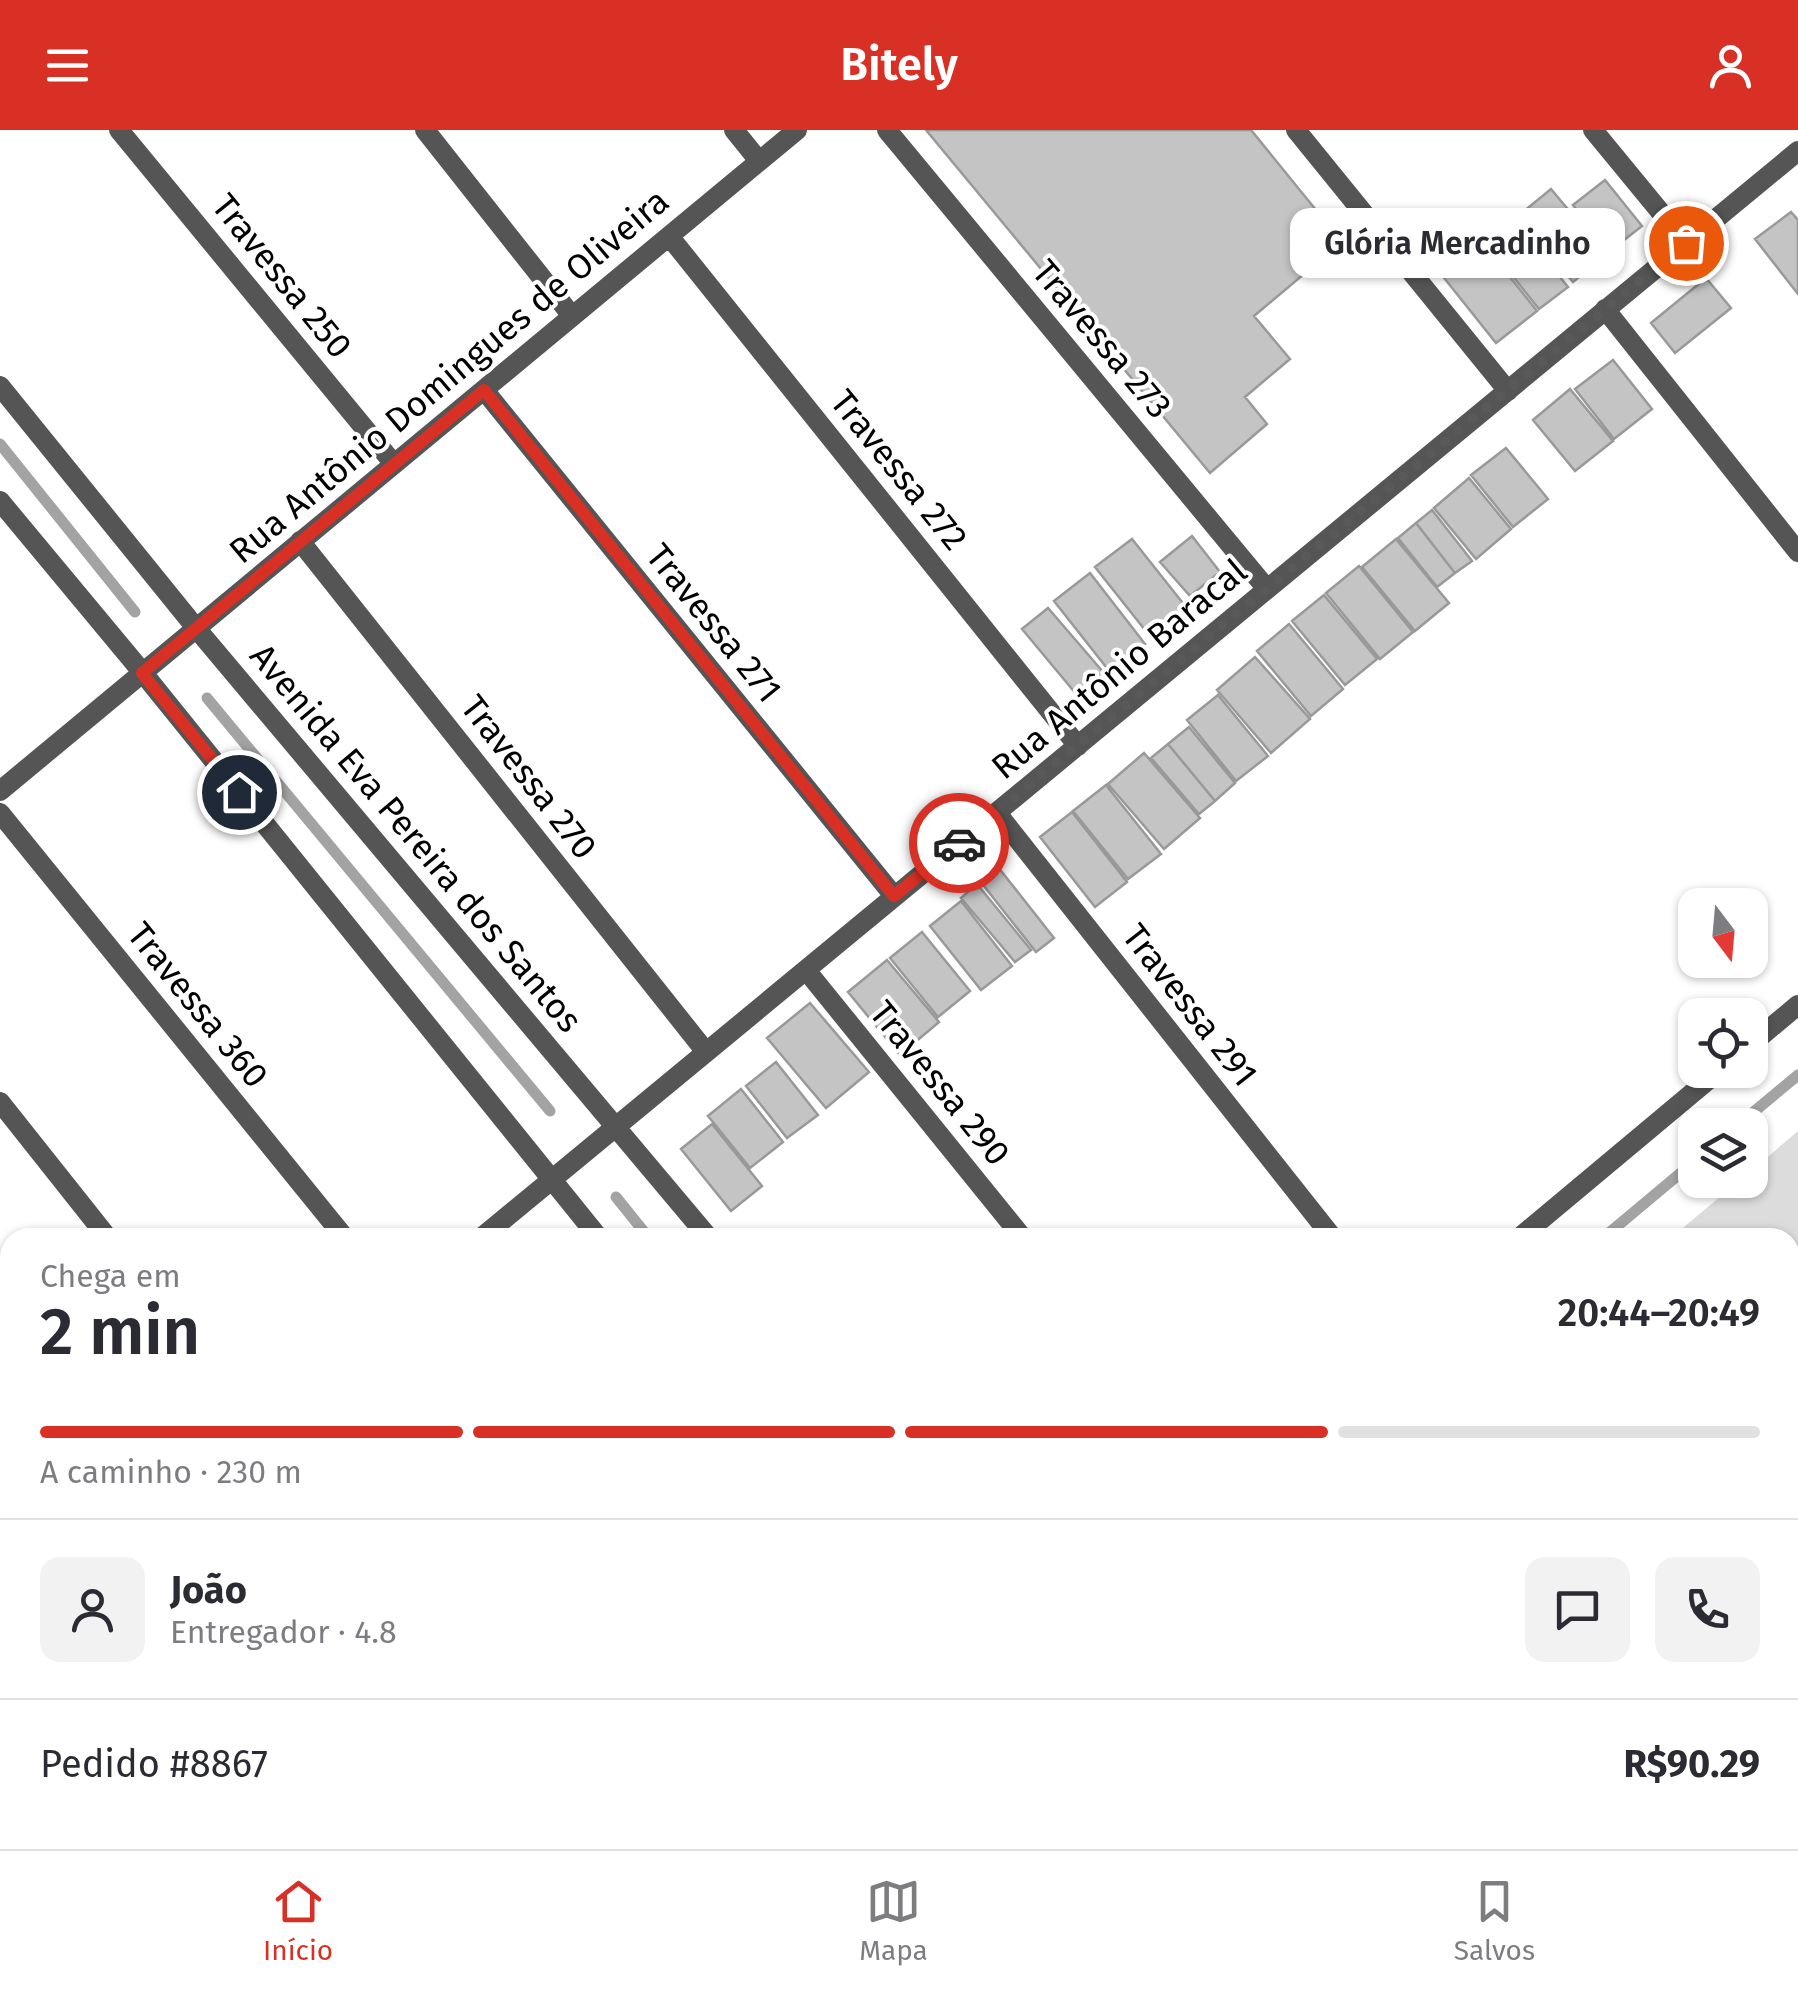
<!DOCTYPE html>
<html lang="pt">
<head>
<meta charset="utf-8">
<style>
  body { margin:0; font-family:"Fira Sans",sans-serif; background:#f2f2f3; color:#2b2b33; height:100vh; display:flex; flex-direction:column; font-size:38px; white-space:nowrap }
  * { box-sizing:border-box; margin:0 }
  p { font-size:32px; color:#7c7c81 }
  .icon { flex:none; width:55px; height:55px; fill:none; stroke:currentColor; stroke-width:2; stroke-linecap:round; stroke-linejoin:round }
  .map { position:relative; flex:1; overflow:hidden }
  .details { position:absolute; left:0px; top:1098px; width:1800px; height:622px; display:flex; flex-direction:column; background:#fff; border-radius:30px 30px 0 0; box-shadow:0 2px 8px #0004 }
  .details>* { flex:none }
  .needle { width:65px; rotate:164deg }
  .fabs { position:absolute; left:1678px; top:758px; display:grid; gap:20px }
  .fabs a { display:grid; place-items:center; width:90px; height:90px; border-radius:20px; background:#fff; box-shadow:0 2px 8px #0004; font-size:50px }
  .pin { position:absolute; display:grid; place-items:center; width:85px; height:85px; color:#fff; margin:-42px; border:5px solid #fff; border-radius:50%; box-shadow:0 2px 10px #0007 }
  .courier { position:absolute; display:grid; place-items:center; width:100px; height:100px; margin:-50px; border:8px solid #d93025; border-radius:50%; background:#fff; color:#222; box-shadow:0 2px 12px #0007 }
  .bubble { position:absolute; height:70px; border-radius:20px; background:#fff; box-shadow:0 2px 8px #0004; font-size:32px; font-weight:600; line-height:70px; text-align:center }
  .head em { font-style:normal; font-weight:600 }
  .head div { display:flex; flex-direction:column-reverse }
  .head { display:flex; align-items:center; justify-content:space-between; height:170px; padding:0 40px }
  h1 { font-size:65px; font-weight:600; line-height:75px }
  .bar { display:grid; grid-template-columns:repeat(4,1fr); gap:15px 10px; align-content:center; height:120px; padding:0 40px }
  .bar i { height:12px; border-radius:8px; background:#e1e1e2 }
  .bar .selected { background:#d93025 }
  .bar p { grid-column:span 4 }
  .line { display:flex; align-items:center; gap:25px; padding:0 40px; border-top:2px solid #e1e1e2 }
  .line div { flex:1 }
  .round { display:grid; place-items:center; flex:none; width:105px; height:105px; border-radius:20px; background:#f2f2f3 }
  header { display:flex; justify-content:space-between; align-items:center; height:130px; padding:0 40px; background:#d93025; color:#fff; font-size:45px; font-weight:600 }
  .tabs { display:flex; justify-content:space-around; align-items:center; height:140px; border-top:2px solid #e1e1e2; background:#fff; font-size:28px; color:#7c7c81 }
  .tabs a { display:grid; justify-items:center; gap:5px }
  .tabs .selected { color:#d93025 }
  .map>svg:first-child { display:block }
</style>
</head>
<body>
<header><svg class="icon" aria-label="menu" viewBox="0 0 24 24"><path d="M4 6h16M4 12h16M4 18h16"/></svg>Bitely<svg class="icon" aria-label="person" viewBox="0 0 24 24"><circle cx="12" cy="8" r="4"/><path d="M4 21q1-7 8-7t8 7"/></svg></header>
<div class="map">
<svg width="1798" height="1719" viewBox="0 0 1798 1719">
  <rect width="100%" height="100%" fill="#fff"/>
  <path fill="#dcdcdc" d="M1798,1001V1719H945L956,1710H1790V1108L1672,1107L1740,1050H1750V1042Z"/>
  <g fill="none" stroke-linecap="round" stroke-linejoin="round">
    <path stroke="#a3a3a3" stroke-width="11" d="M0,314L135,482
      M207,568L550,981
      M1738,995L1798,945
      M616,1067L649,1108
      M1603,1108L1695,1031
      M868,1719L879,1710"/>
  </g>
  <path fill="#c4c4c4" stroke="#999" stroke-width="2.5" d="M926,0H1251L1342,112L1254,186L1290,229L1245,267L1267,294L1210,343Z
    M1605,50L1642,96L1610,121L1573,75Z
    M1551,59L1606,125L1573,152L1518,86Z
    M1791,82L1798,90V164L1755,109Z
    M1512,87L1568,157L1539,179L1484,110Z
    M1482,112L1537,181L1496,213L1441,144Z
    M1706,148L1731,178L1675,223L1651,193Z
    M1613,230L1652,279L1614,309L1575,259Z
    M1570,259L1613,311L1575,341L1533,290Z
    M1506,318L1548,369L1513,397L1471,345Z
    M1469,348L1511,399L1476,429L1434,378Z
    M1432,380L1472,431L1455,443L1416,393Z
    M1416,393L1455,443L1437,457L1398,408Z
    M1192,406L1220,442L1190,466L1160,432Z
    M1132,409L1186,477L1149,505L1095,437Z
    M1396,409L1449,473L1415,501L1362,437Z
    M1359,436L1413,502L1380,529L1326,463Z
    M1090,443L1145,514L1110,542L1054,471Z
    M1324,465L1377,529L1345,555L1292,491Z
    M1048,478L1104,543L1077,565L1022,499Z
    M1289,494L1343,559L1311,586L1257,521Z
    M1255,527L1310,589L1271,623L1217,560Z
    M1218,565L1268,626L1236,651L1187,590Z
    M1189,597L1235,653L1215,671L1168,614Z
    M1168,614L1215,671L1199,684L1151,628Z
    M1144,623L1200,688L1164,719L1108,654Z
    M1106,655L1161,724L1128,749L1073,681Z
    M1072,682L1127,752L1095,777L1040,707Z
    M998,737L1054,808L1036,822L980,751Z
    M977,754L1031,820L1015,832L961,768Z
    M961,771L1012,836L981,860L930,796Z
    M922,802L970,861L938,887L890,828Z
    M887,830L939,892L900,925L848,862Z
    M810,873L869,942L826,978L767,908Z
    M776,932L818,985L787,1008L746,956Z
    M741,959L783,1012L750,1038L708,986Z
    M712,994L762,1056L731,1081L681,1019Z"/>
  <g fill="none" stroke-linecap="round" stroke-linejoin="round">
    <path stroke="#555" stroke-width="20" d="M119,0L394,334
      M425,0L572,186
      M734,0L759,31
      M887,0L1267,459
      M1296,0L1508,261
      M1593,0L1686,113
      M669,106L1078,616
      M1605,179L1798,422
      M0,256L196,498L709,1108
      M484,260L894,766
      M0,371L143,543L599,1108
      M300,411L706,922
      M0,661L797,0
      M0,683L345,1108
      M997,683L1333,1108
      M806,840L1023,1108
      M1750,915L1798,875
      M0,972L108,1108
      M481,1108L1798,21
      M1519,1108L1720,940
      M0,1275L10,1288
      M0,1505L10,1497
      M219,1710L226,1719
      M451,1710L458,1719
      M695,1710L703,1719
      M757,1719L768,1710"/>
  </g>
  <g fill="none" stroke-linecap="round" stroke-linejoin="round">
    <path stroke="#595959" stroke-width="10" stroke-dasharray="0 18" d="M959,713L1686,113"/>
    <path stroke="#d93025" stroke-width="12" d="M239,662L142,543L484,260L894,766L959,713"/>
  </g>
  <g text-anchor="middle" stroke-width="8" stroke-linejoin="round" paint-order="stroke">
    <g font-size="35" fill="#000" stroke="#fff">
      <text transform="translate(282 146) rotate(51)" y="12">Travessa 250</text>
      <text transform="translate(1102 209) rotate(50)" y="12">Travessa 273</text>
      <text transform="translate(449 246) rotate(-40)" y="12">Rua Antônio Domingues de Oliveira</text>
      <text transform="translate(899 340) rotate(51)" y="12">Travessa 272</text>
      <text transform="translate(714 493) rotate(51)" y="12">Travessa 271</text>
      <text transform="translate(1119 539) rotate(-40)" y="12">Rua Antônio Baracal</text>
      <text transform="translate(529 647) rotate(52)" y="12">Travessa 270</text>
      <text transform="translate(416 708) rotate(50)" y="12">Avenida Eva Pereira dos Santos</text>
      <text transform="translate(198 875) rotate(51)" y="12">Travessa 360</text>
      <text transform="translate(1190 875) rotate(52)" y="12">Travessa 291</text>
      <text transform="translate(940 953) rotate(51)" y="12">Travessa 290</text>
    </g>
  </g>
</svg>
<div class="fabs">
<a><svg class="needle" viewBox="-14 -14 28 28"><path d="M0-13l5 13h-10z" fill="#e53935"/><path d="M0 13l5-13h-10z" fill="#7c7c81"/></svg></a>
<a><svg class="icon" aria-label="locate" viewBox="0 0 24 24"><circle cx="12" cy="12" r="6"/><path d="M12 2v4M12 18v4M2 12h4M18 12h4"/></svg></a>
<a><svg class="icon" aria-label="layers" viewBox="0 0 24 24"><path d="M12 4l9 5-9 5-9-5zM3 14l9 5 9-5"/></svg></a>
</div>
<div class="pin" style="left:1686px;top:113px;background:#ea580c"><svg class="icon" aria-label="bag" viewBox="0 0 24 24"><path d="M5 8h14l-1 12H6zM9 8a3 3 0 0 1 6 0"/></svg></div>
<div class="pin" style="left:239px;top:662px;background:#1f2937"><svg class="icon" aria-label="home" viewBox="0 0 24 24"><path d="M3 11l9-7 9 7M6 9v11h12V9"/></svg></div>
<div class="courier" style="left:959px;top:713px"><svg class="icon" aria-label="car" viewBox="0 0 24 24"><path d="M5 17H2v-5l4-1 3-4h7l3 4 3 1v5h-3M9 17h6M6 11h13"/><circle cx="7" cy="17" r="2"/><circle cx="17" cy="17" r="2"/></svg></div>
<div class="bubble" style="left:1290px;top:78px;width:335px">Glória Mercadinho</div>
<section class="details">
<div class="head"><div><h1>2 min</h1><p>Chega em</p></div><em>20:44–20:49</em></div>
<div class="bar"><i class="selected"></i><i class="selected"></i><i class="selected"></i><i></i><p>A caminho · 230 m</p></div>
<div class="line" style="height:180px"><a class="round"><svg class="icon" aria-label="person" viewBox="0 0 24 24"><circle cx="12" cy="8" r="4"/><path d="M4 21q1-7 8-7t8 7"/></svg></a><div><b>João</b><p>Entregador · 4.8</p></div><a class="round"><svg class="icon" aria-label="chat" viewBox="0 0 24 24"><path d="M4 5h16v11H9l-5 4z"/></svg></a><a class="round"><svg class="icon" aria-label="phone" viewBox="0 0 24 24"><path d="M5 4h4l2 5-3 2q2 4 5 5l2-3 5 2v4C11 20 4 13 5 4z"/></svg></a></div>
<div class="line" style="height:130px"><div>Pedido #8867</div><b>R$90.29</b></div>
</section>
</div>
<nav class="tabs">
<a class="selected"><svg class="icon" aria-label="home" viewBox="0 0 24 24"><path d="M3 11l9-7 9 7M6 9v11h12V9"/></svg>Início</a>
<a><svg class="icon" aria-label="map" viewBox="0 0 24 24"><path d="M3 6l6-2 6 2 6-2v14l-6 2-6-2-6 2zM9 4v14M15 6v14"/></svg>Mapa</a>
<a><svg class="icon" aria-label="saved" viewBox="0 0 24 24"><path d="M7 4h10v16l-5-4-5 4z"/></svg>Salvos</a>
</nav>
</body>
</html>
